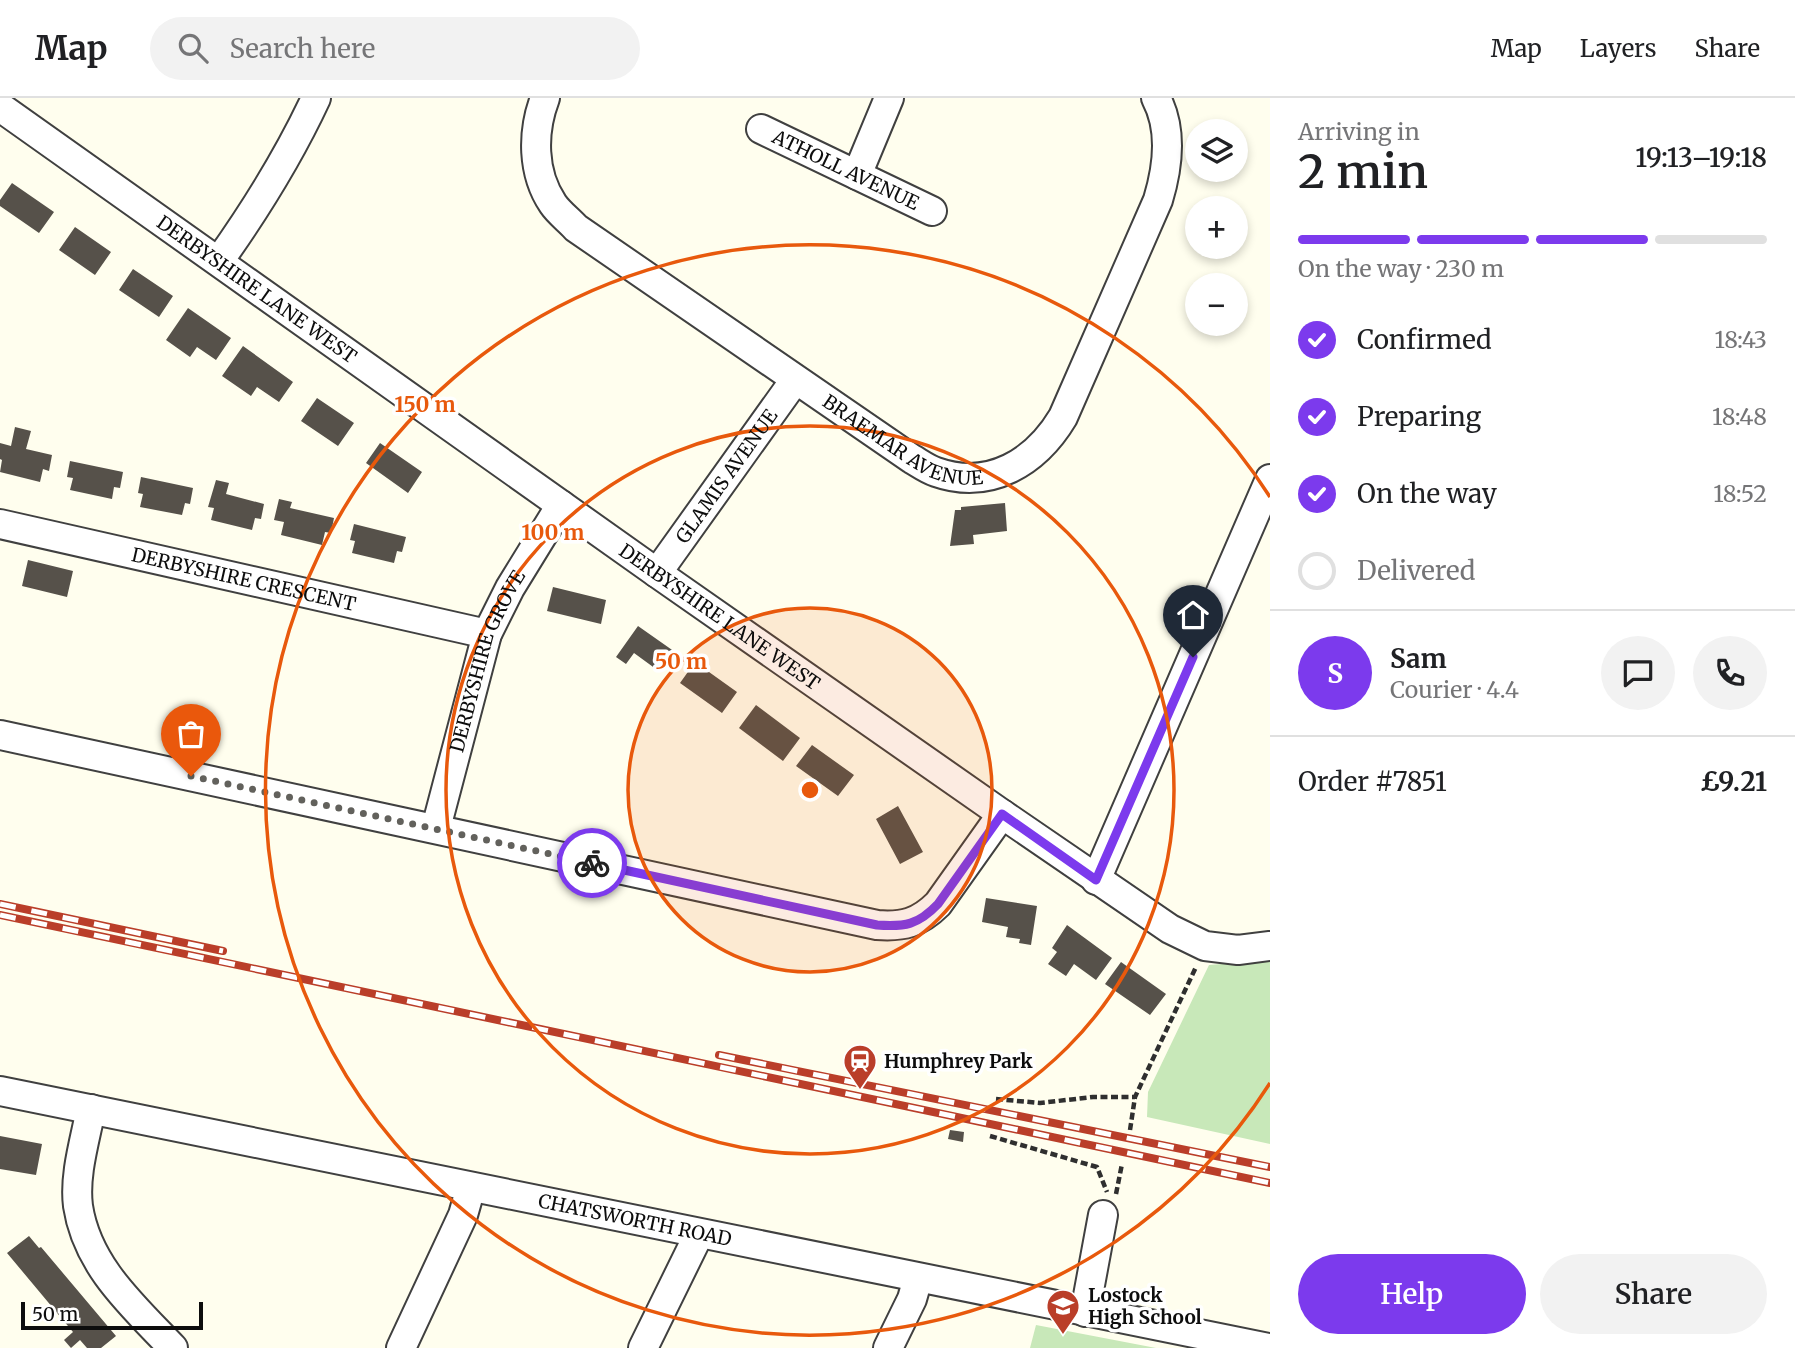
<!DOCTYPE html>
<html lang="en">
<head>
<meta charset="utf-8">
<style>
  body { margin:0; font-family:Merriweather,serif; background:#f2f2f2; color:#202124; height:100vh; display:flex; flex-direction:column; font-size:26px; white-space:nowrap }
  * { box-sizing:border-box; margin:0 }
  p { font-size:23px; color:#757577 }
  .icon { flex:none; width:38px; height:38px; fill:none; stroke:currentColor; stroke-width:2; stroke-linecap:round; stroke-linejoin:round }
  .map { position:relative; flex:1; overflow:hidden }
  .sheet { display:flex; flex-direction:column; background:#fff; width:525px }
  .sheet>* { flex:none }
  .tools { position:absolute; left:1185px; top:21px; display:grid; gap:14px }
  .tools a { display:grid; place-items:center; width:63px; height:63px; border-radius:50%; background:#fff; box-shadow:0 4px 10px #0003; font-size:35px }
  .scale { position:absolute; left:21px; bottom:18px; width:182px; box-sizing:border-box; padding-left:7px; border:4px solid #0d0d0d; border-top:0; font-size:19px; line-height:24px; white-space:nowrap; color:#0d0d0d; -webkit-text-stroke:5px #fff; paint-order:stroke }
  .pin { position:absolute; display:grid; place-items:center; width:60px; height:60px; color:#fff; margin:-72px -30px; border-radius:50% 50% 50% 0; rotate:-45deg; box-shadow:0 0 7px #0007 }
  .pin .icon { rotate:45deg }
  .courier { position:absolute; display:grid; place-items:center; width:70px; height:70px; margin:-35px; border:5px solid #7c3aed; border-radius:50%; background:#fff; color:#222; box-shadow:0 2px 9px #0007 }
  .head em { font-style:normal; font-weight:600 }
  .head div { display:flex; flex-direction:column-reverse }
  .head { display:flex; align-items:center; justify-content:space-between; height:119px; padding:0 28px }
  h1 { font-size:46px; font-weight:600; line-height:52px }
  .bar { display:grid; grid-template-columns:repeat(4,1fr); gap:10px 7px; align-content:center; height:84px; padding:0 28px }
  .bar i { height:9px; border-radius:5px; background:#e0e0e0 }
  .bar .on { background:#7c3aed }
  .bar p { grid-column:span 4 }
  .line { display:flex; align-items:center; gap:18px; padding:0 28px; border-top:2px solid #e0e0e0 }
  .line div { flex:1 }
  .round { display:grid; place-items:center; flex:none; width:74px; height:74px; border-radius:37px; background:#f2f2f2 }
  ol { padding:0 28px; list-style:none }
  li { display:flex; align-items:center; gap:21px; height:77px }
  li p { margin-inline-start:auto }
  li .icon { padding:7px; border-radius:50%; background:#7c3aed; color:#fff; stroke-width:4 }
  li:last-child { color:#757577 }
  li i { width:38px; height:38px; border:4px solid #e0e0e0; border-radius:50% }
  .button { display:flex; gap:14px; margin-top:auto; padding:14px 28px }
  .button a { flex:1; height:80px; border-radius:42px; background:#7c3aed; color:#fff; font-size:28px; font-weight:600; line-height:80px; text-align:center }
  .button a+a { background:#f2f2f2; color:#202124 }
  header { display:flex; align-items:center; gap:42px; box-sizing:border-box; height:98px; padding:0 35px; background:#fff; border-bottom:2px solid #e0e0e0 }
  header strong { font-size:33px }
  nav { display:flex; gap:38px; margin-inline-start:auto; font-size:24px }
  .search { width:490px; height:63px; background:#f2f2f2; display:flex; align-items:center; gap:18px; box-sizing:border-box; padding:0 24px; border-radius:38px; color:#757577; font-size:26px }
  main { display:flex; flex:1; min-height:0 }
  .map>svg:first-child { display:block }
</style>
</head>
<body>
<header>
<strong>Map</strong>
<div class="search"><svg class="icon" aria-label="search" viewBox="0 0 24 24"><circle cx="10" cy="10" r="6"/><path d="M15 15l6 6"/></svg>Search here</div>
<nav><a>Map</a><a>Layers</a><a>Share</a></nav>
</header>
<main>
<div class="map">
<svg width="1270" height="1250" viewBox="0 0 1270 1250">
  <rect width="100%" height="100%" fill="#fffeee"/>
  <path fill="#c8e8b9" d="M1270,862V1046L1147,1019L1148,994L1209,867Z
    M1036,1227L1156,1250H1030Z"/>
  <path fill="#56514a" d="M12,85L54,114L39,135L0,108V102Z
    M75,129L111,154L95,177L59,152Z
    M133,171L173,198L159,219L119,192Z
    M188,210L231,240L216,262L197,249L190,259L166,242Z
    M243,248L293,284L279,304L257,289L251,298L222,278Z
    M317,300L354,325L338,348L301,323Z
    M15,329L31,333L26,351L52,357L49,373L43,371L40,384L0,374L2,362L0,361V345L11,348Z
    M380,345L422,374L408,395L366,365Z
    M70,363L123,374L120,390L114,389L112,401L70,392L73,380L67,379Z
    M141,379L193,390L190,406L185,405L182,417L140,409L143,396L138,395Z
    M216,382L229,385L226,396L264,406L261,421L255,420L252,432L211,422L214,410L208,409Z
    M279,401L292,404L290,410L334,420L331,435L325,434L322,447L281,437L284,424L274,422Z
    M1005,405L1007,433L973,437L974,446L950,448L955,412H961V409Z
    M354,426L406,439L402,454L397,453L394,465L352,455L355,443L350,442Z
    M28,462L73,473L67,499L22,488Z
    M553,489L606,502L601,526L547,513Z
    M638,528L675,554L660,574L634,555L626,566L616,559Z
    M695,564L737,594L722,615L680,585Z
    M756,607L800,640L783,663L739,630Z
    M812,647L854,677L838,698L796,668Z
    M898,708L923,754L900,766L876,721Z
    M986,800L1037,808L1031,847L1019,845L1020,841L1006,839L1008,829L982,824Z
    M1067,827L1112,860L1096,882L1074,866L1066,878L1048,866L1057,854L1052,850Z
    M1121,864L1166,896L1150,917L1105,886Z
    M950,1032L964,1034L963,1044L948,1041Z
    M0,1038L42,1046L36,1077L0,1071Z
    M29,1138L39,1150L41,1149L116,1238L101,1250H87L80,1242L71,1250L64,1242L73,1234L7,1155Z"/>
  <g fill="none" stroke-linecap="round" stroke-linejoin="round">
    <defs>
      <g id="minor">
        <path id="s1" d="M545,0C532,34 532,75 553,106C559,115 569,122 576,130L912,361C919,365 927,371 936,374C990,393 1036,364 1063,319L1158,102C1168,69 1173,32 1156,0"/>
        <path id="s2" d="M0,9L657,475L1002,716L1170,831L1205,848L1238,852L1270,848"/>
        <path id="s3" d="M761,31L932,113"/>
        <path d="M857,77L889,0"/>
        <path d="M219,163C256,111 289,58 316,0"/>
        <path id="s4" d="M0,426L487,536"/>
        <path id="s5" d="M657,475L795,282"/>
        <path d="M0,637L877,827C903,829 919,825 938,806L1002,716"/>
        <path id="s6" d="M436,730L487,536L510,490L561,407"/>
        <path d="M1096,782L1270,381"/>
        <path id="s7" d="M0,993L1268,1250"/>
        <path d="M91,1011C85,1042 74,1077 78,1108C87,1168 133,1208 173,1250"/>
        <path d="M1085,1214L1103,1117"/>
        <path d="M401,1250L463,1117L471,1089"/>
        <path d="M643,1250L699,1136"/>
        <path d="M888,1250L912,1201L918,1180"/>
      </g>
    </defs>
    <use href="#minor" stroke="#404040" stroke-width="32"/>
    <path stroke="#2f2f2f" stroke-width="4.5" stroke-dasharray="7 3.5" stroke-linecap="butt" d="M996,1001L1040,1005L1093,999H1135
      M1130,1032L1135,999L1196,869
      M990,1038L1097,1069L1107,1094
      M1116,1096L1122,1066"/>
    <use href="#minor" stroke="#fff" stroke-width="28"/>
    <defs>
      <path id="rail" d="M0,806L223,853
        M0,817L1270,1085
        M719,957L1270,1069"/>
    </defs>
    <use href="#rail" stroke="#ba3e29" stroke-width="8"/>
    <use href="#rail" stroke="#fff" stroke-width="5" stroke-dasharray="16" stroke-linecap="butt"/>
  </g>
  <g fill="none" stroke-linecap="round" stroke-linejoin="round">
    <path stroke="#62615c" stroke-width="7" stroke-dasharray="0 12.6" d="M191,678L592,765"/>
    <path stroke="#7c3aed" stroke-width="9" d="M592,765L877,827C905,829 918,827 938,806L1002,716L1096,782L1193,559"/>
  </g>
  <circle cx="810" cy="692" r="182" fill="#e8590c" fill-opacity=".12"/>
  <g fill="none" stroke="#e8590c" stroke-width="3.5">
    <circle cx="810" cy="692" r="182"/>
    <circle cx="810" cy="692" r="364"/>
    <path d="M1270 985A545 545 0 1 1 1270 399"/>
  </g>
  <defs>
    <symbol id="station-pin" viewBox="-11 -11 22 30"><path d="M0 17L-7.5 6A9.5 9.5 0 1 1 7.5 6Z" fill="#ba3e29" stroke="#fff"/><path d="M-3-6H3Q5-6 5-4V2Q5 4 3 4L4.5 6H3L1.5 4h-3L-3 6H-4.5L-3 4Q-5 4-5 2V-4Q-5-6-3-6ZM-3.5-4v3h7v-3ZM-3.5 1v1.5H-2V1ZM2 1v1.5H3.5V1Z" fill="#fff"/></symbol>
    <symbol id="school-pin" viewBox="-11 -11 22 30"><path d="M0 17L-7.5 6A9.5 9.5 0 1 1 7.5 6Z" fill="#ba3e29" stroke="#fff"/><path d="M0-5L7-2L0 1L-7-2ZM-4 1L0 2.5L4 1V4Q0 6-4 4Z" fill="#fff"/></symbol>
  </defs>
  <g fill-rule="evenodd">
    <use href="#station-pin" x="841" y="944" width="38" height="52"/>
    <use href="#school-pin" x="1044" y="1189" width="38" height="52"/>
  </g>
  <g text-anchor="middle" stroke-width="7" stroke-linejoin="round" paint-order="stroke">
    <g font-size="19" fill="#0d0d0d" stroke="#fff">
      <text dy="7" stroke="none"><textPath href="#s3" startOffset="94">ATHOLL AVENUE</textPath></text>
      <text dy="7" stroke="none"><textPath href="#s2" startOffset="315">DERBYSHIRE LANE WEST</textPath></text>
      <text dy="7" stroke="none"><textPath href="#s1" startOffset="536">BRAEMAR AVENUE</textPath></text>
      <text dy="7" stroke="none"><textPath href="#s5" startOffset="119">GLAMIS AVENUE</textPath></text>
      <text dy="7" stroke="none"><textPath href="#s4" startOffset="250">DERBYSHIRE CRESCENT</textPath></text>
      <text dy="7" stroke="none"><textPath href="#s2" startOffset="882">DERBYSHIRE LANE WEST</textPath></text>
      <text dy="7" stroke="none"><textPath href="#s6" startOffset="175">DERBYSHIRE GROVE</textPath></text>
      <text dy="7" stroke="none"><textPath href="#s7" startOffset="648">CHATSWORTH ROAD</textPath></text>
    </g>
    <g font-size="19" font-weight="bold" fill="#0d0d0d" stroke="#fff" text-anchor="start">
      <text x="884" y="970">Humphrey Park</text>
      <text x="1088" y="1204">Lostock<tspan x="1088" dy="22">High School</tspan></text>
    </g>
  </g>
  <circle cx="810" cy="692" r="10" fill="#e8590c" stroke="#fff" stroke-width="3.5"/>
  <g font-size="21" text-anchor="middle" font-weight="bold" fill="#e8590c" stroke="#fff" stroke-width="7" stroke-linejoin="round" paint-order="stroke">
    <text x="425" y="314">150 m</text>
    <text x="553" y="442">100 m</text>
    <text x="681" y="571">50 m</text>
  </g>
</svg>
<div class="tools">
<a><svg class="icon" aria-label="layers" viewBox="0 0 24 24"><path d="M12 4l9 5-9 5-9-5zM3 14l9 5 9-5"/></svg></a>
<a>+</a>
<a>−</a>
</div>
<div class="scale">50 m</div>
<div class="pin" style="left:191px;top:678px;background:#ea580c"><svg class="icon" aria-label="bag" viewBox="0 0 24 24"><path d="M5 8h14l-1 12H6zM9 8a3 3 0 0 1 6 0"/></svg></div>
<div class="pin" style="left:1193px;top:559px;background:#1f2937"><svg class="icon" aria-label="home" viewBox="0 0 24 24"><path d="M3 11l9-7 9 7M6 9v11h12V9"/></svg></div>
<div class="courier" style="left:592px;top:765px"><svg class="icon" aria-label="bike" viewBox="0 0 24 24"><circle cx="6" cy="16" r="4"/><circle cx="18" cy="16" r="4"/><path d="M6 16l4-8h5l3 8M10 8l3 8H6M13 5h3"/></svg></div>
</div>
<section class="sheet">
<div class="head"><div><h1>2 min</h1><p>Arriving in</p></div><em>19:13–19:18</em></div>
<div class="bar"><i class="on"></i><i class="on"></i><i class="on"></i><i></i><p>On the way · 230 m</p></div>
<ol>
<li><svg class="icon" aria-label="check" viewBox="0 0 24 24"><path d="M5 12l5 5 9-10"/></svg>Confirmed<p>18:43</p></li>
<li><svg class="icon" aria-label="check" viewBox="0 0 24 24"><path d="M5 12l5 5 9-10"/></svg>Preparing<p>18:48</p></li>
<li><svg class="icon" aria-label="check" viewBox="0 0 24 24"><path d="M5 12l5 5 9-10"/></svg>On the way<p>18:52</p></li>
<li><i></i>Delivered</li>
</ol>
<div class="line" style="height:126px"><b class="round" style="background:#7c3aed;color:#fff">S</b><div><b>Sam</b><p>Courier · 4.4</p></div><a class="round"><svg class="icon" aria-label="chat" viewBox="0 0 24 24"><path d="M4 5h16v11H9l-5 4z"/></svg></a><a class="round"><svg class="icon" aria-label="phone" viewBox="0 0 24 24"><path d="M5 4h4l2 5-3 2q2 4 5 5l2-3 5 2v4C11 20 4 13 5 4z"/></svg></a></div>
<div class="line" style="height:91px"><div>Order #7851</div><b>£9.21</b></div>
<div class="button"><a>Help</a><a>Share</a></div>
</section>
</main>
</body>
</html>
